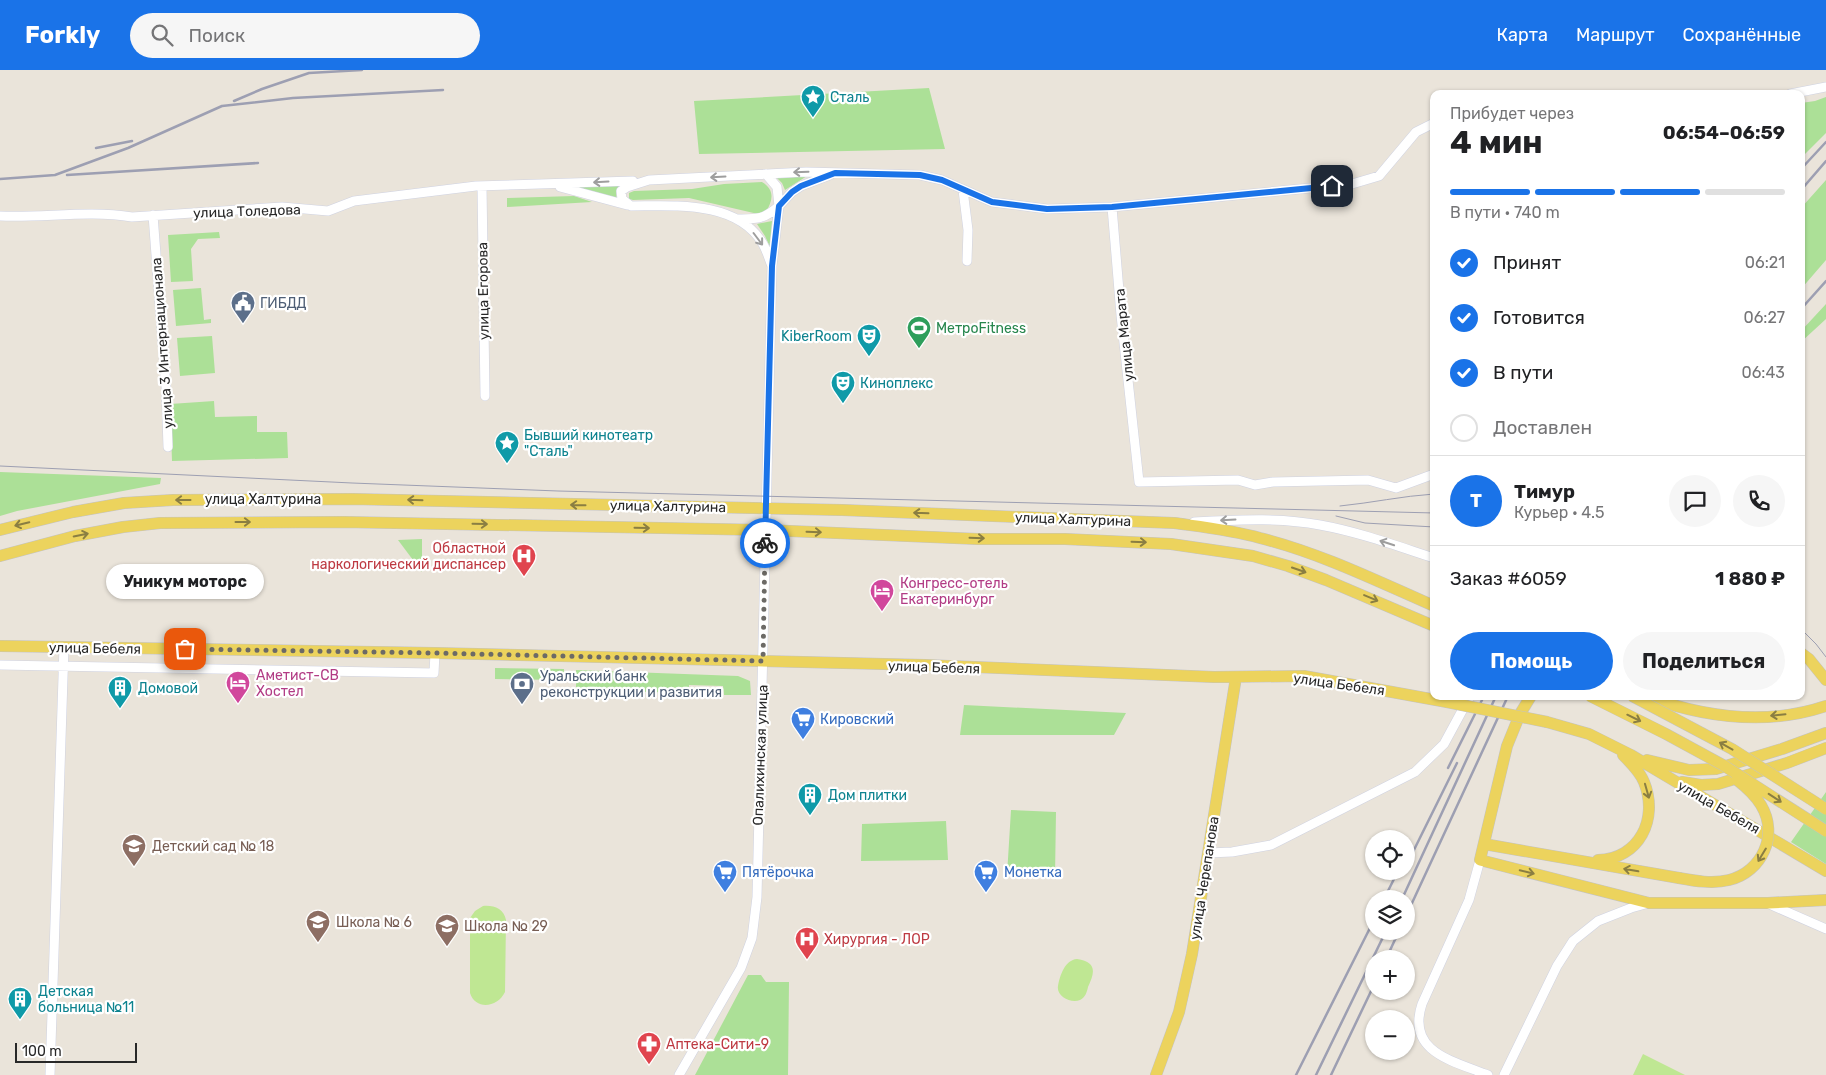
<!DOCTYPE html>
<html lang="ru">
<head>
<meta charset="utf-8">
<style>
  body { margin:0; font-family:Rubik,sans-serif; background:#f6f6f6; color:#202124; height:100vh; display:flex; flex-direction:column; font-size:19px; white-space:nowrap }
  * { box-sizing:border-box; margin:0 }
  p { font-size:16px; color:#757577 }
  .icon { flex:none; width:28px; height:28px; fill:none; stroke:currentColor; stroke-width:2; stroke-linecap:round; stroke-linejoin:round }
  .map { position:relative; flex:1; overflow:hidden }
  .sheet { position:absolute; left:1430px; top:20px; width:375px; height:610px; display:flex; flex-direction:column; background:#fff; border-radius:10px; box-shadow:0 1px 4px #0004 }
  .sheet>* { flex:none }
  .controls { position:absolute; left:1365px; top:760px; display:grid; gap:10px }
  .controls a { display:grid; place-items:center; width:50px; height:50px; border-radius:50%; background:#fff; box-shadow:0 1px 4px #0004; font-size:25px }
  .scale { position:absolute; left:15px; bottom:12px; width:122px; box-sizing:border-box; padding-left:5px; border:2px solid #282828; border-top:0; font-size:14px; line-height:18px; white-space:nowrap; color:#282828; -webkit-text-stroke:4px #fff; paint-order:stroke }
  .pin { position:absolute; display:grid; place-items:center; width:42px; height:42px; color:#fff; margin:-21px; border-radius:10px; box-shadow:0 2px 8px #0006 }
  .courier { position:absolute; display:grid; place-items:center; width:50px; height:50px; margin:-25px; border:4px solid #1a73e8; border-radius:50%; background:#fff; color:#222; box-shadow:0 1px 6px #0007 }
  .bubble { position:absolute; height:35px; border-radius:18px; background:#fff; box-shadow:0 1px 4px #0004; font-size:16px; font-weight:700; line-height:35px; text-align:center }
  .head em { font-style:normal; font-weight:700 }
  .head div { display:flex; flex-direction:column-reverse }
  .head { display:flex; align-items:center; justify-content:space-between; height:85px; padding:0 20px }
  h1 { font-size:32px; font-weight:700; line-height:38px }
  .bar { display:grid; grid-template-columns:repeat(4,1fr); gap:8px 5px; align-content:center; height:60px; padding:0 20px }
  .bar i { height:6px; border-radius:4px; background:#e0e0e0 }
  .bar .on { background:#1a73e8 }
  .bar p { grid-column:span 4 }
  .line { display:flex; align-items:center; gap:12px; padding:0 20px; border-top:1px solid #e0e0e0 }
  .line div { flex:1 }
  .round { display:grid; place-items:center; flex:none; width:52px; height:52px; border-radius:26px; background:#f6f6f6 }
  ol { padding:0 20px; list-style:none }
  li { display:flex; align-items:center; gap:15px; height:55px }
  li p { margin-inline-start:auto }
  li .icon { padding:5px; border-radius:50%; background:#1a73e8; color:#fff; stroke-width:4 }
  li:last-child { color:#757577 }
  li i { width:28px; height:28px; border:2px solid #e0e0e0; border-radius:50% }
  .primary-button { display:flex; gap:10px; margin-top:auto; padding:10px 20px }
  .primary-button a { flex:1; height:58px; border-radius:30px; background:#1a73e8; color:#fff; font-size:20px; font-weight:700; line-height:58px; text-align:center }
  .primary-button a+a { background:#f6f6f6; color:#202124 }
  header { display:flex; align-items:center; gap:30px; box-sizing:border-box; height:70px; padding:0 25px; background:#1a73e8; color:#fff }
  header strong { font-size:24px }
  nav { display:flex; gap:28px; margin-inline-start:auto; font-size:18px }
  .search { width:350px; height:45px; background:#f6f6f6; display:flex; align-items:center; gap:12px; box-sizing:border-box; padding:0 18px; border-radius:28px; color:#757577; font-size:19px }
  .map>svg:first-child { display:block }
</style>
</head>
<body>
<header>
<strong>Forkly</strong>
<div class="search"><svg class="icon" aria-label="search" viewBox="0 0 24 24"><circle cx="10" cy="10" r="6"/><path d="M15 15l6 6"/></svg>Поиск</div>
<nav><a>Карта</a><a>Маршрут</a><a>Сохранённые</a></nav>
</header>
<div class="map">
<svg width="1826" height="1005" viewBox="0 0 1826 1005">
  <rect width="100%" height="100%" fill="#eae4da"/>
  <path fill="#ace097" d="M929,18L945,79L699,84L694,31Z
    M1826,27V63L1801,88V33L1815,31Z
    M807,106L785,120L782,113L776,107Z
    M1826,110V190L1801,219V138Z
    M762,112C775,120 773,130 766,142L758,144L689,128L633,130L629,129V123L634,121L692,119L724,114Z
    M621,114L616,122L617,131L578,117Z
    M574,126L592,132L507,137V128Z
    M772,151L770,177L765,166L757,154Z
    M219,162L220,168L198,169L191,179L193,211L171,212L168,165Z
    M201,218L204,250L211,249V253L176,256L173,220Z
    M1826,234V249L1801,272V261Z
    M212,266L215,303L180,306L177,268Z
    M214,331L215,347L257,346V362H287L288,388L172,391L170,334Z
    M0,402L161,408L160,414L17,441L0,446Z
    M422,469V502L398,470Z
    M495,598L564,599V610L495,609Z
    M576,600L738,606L750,611L751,625H724L723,616L689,615V623L576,620Z
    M964,635L1126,643L1114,665H960Z
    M1826,722V794L1791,772Z
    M1011,740L1056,742L1055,806L1007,805Z
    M946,751L948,790L861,791L862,754Z
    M748,905H761L766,912H789L788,1005H695Z"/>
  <path fill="#bfe793" d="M483,836C494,835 504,839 506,850L505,922C498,937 476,941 470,923V848L475,841Z
    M1077,889C1097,892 1095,902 1088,917C1087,922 1085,928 1080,930C1071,934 1056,926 1058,916C1060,905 1065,890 1077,889Z
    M1643,984L1685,1005H1633Z"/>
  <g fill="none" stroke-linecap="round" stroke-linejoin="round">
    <defs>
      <path id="minor" d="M1790,24L1826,17
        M482,116L485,326
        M560,117L627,135
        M963,120L968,160L967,191
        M1112,137L1121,245L1139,412L1238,410L1255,415L1273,412L1368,410L1396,418L1434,404
        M153,145L166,317L168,377
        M0,146C44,148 88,140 132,147L282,137L328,141L354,131L476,116L633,111
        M737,149C757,149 763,150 779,136L777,117L766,104
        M772,196C769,189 767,181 763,174C737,130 674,136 631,136L622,129L621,121L627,117L649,110L806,102L920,105L942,110L992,132L1047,139L1112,137L1352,114L1379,106L1416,62L1434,53
        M1194,452C1236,450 1279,447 1320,455C1359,462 1397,476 1434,488
        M0,595L434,603L435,583
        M1208,783L1232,782L1271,775L1415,702L1444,674L1470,626
        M1480,790L1469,830L1422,934C1406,982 1453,991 1488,1005
        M1769,834L1826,859
        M50,1005L64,577
        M679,1005L741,898L752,868L757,827L772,196L779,136L792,122L801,116L830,105
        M1504,1005L1557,896L1573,871L1598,851L1631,838L1649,833"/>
      <path id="major" d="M0,460L73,442L124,433L173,430L352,429L842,440L1174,453C1203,457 1232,460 1260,468C1320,483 1377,511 1434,536
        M0,486L75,466L123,457L160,453L344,452L766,460L978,469H1065L1171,474L1253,486L1288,496L1326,510L1434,556
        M0,576L435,583L925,595L1214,607L1304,606L1447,632
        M1801,583L1809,589L1826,610
        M1531,626L1520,644L1507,676L1480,790L1649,833H1768L1826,830
        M1645,626C1703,647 1767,656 1826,636
        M1547,652L1589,664L1631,685L1826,801
        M1647,690L1689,700L1716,699L1782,679L1826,663
        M1682,712L1701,715L1718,714L1787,693L1826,678
        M1484,774L1679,808
        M1598,790C1639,789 1659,749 1644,712C1640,702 1631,693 1623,685
        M1156,1005L1179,942L1192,884L1236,607"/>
    </defs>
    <use href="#minor" stroke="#cfd2e1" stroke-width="10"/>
    <use href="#major" stroke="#c3c3c3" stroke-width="12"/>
    <use href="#minor" stroke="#fff" stroke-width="9"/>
    <use href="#major" stroke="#ecd35d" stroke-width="11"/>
    <path stroke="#9d9fb2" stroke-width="1" d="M0,396L352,413L558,421L1434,443
      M1340,436C1371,433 1402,426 1434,424
      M1336,446L1365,453L1434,457
      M1801,559L1816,574L1826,587"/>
    <path stroke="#9d9fb2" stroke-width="2.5" d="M234,31L262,19L309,3L362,0
      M96,78L132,71
      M1801,99L1826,72
      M67,105L258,93
      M0,109L55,105L128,78L222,36L293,28L443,20
      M1801,120L1826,91
      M1801,239L1826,211
      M1448,698L1484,626
      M1406,796L1457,693
      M1384,829L1398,801
      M1402,829L1496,626
      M1406,846L1508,626
      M1386,889L1399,861
      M1296,1005L1374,850
      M1316,1005L1386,861
      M1331,1005L1374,915"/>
    <defs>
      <path id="major-bridge" d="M1590,626L1666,664L1723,695L1826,761
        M1632,626L1732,679L1826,739
        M1447,632L1547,652
        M1679,808C1695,811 1713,814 1729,810C1762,802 1779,765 1761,735C1755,725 1746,717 1737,710"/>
    </defs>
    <use href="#major-bridge" stroke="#c3c3c3" stroke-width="12" stroke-linecap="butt"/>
    <use href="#major-bridge" stroke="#ecd35d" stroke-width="11"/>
  </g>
  <defs><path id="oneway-shaft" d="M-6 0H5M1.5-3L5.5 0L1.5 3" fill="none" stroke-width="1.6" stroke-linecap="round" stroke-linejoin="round" transform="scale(1.25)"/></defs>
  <g stroke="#9e9e9e">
    <use href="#oneway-shaft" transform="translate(801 102) rotate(178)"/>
    <use href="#oneway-shaft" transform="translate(718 107) rotate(177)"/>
    <use href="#oneway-shaft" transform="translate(601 112) rotate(177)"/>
    <use href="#oneway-shaft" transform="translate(758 169) rotate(53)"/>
    <use href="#oneway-shaft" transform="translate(1228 450) rotate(177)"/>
    <use href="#oneway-shaft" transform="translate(1387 473) rotate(-162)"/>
  </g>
  <g stroke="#8a7e42">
    <use href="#oneway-shaft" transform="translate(183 430) rotate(180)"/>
    <use href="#oneway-shaft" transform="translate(415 430) rotate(-178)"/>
    <use href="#oneway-shaft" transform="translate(578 435) rotate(-179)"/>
    <use href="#oneway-shaft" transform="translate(921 443) rotate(-178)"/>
    <use href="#oneway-shaft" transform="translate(243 452)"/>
    <use href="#oneway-shaft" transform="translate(22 454) rotate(167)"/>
    <use href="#oneway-shaft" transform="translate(480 454) rotate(1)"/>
    <use href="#oneway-shaft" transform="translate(642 458) rotate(1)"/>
    <use href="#oneway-shaft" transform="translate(814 462) rotate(2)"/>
    <use href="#oneway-shaft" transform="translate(81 465) rotate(-11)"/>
    <use href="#oneway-shaft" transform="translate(977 468) rotate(2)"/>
    <use href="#oneway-shaft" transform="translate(1139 472) rotate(2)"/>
    <use href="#oneway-shaft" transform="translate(1299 500) rotate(19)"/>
    <use href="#oneway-shaft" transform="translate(1371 528) rotate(23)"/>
    <use href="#oneway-shaft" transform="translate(1778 645) rotate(174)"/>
    <use href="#oneway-shaft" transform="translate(1634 648) rotate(26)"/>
    <use href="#oneway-shaft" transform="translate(1726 676) rotate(-151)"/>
    <use href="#oneway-shaft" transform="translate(1647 721) rotate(74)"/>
    <use href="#oneway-shaft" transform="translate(1775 728) rotate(33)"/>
    <use href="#oneway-shaft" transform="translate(1762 785) rotate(121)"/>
    <use href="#oneway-shaft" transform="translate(1631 800) rotate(-170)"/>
    <use href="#oneway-shaft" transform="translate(1527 802) rotate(14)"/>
  </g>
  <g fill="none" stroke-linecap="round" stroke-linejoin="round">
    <path stroke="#6c6a66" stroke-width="5" stroke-dasharray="0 9" d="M185,579L435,583L763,591L765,473"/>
    <path stroke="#1a73e8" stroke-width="6" d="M765,473L772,196L779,136L792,122L801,116L835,103L920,105L942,110L992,132L1047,139L1112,137L1332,116"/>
  </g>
  <defs>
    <symbol id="sight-pin" viewBox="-11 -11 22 30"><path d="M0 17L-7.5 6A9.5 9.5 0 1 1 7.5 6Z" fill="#0f9aa8" stroke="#fff"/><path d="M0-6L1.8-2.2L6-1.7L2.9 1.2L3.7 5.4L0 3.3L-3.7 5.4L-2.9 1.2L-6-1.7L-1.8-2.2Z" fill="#fff"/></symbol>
    <symbol id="civic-pin" viewBox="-11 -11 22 30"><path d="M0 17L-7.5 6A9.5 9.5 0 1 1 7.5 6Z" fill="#5c6f8a" stroke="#fff"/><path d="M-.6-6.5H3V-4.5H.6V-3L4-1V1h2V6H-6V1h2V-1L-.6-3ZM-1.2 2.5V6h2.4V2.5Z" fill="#fff"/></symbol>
    <symbol id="stadium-pin" viewBox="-11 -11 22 30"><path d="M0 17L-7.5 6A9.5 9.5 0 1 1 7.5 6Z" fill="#2e9e5b" stroke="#fff"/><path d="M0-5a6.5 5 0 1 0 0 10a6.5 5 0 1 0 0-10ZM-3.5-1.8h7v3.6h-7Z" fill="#fff"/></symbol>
    <symbol id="theatre-pin" viewBox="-11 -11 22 30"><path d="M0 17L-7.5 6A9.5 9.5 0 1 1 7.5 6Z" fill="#0f9aa8" stroke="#fff"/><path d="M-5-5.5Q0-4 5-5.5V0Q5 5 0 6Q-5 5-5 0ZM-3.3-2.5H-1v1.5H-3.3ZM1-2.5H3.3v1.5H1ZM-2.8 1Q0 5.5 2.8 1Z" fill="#fff"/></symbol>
    <symbol id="hospital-pin" viewBox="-11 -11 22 30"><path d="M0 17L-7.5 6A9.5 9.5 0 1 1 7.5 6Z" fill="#e0444e" stroke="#fff"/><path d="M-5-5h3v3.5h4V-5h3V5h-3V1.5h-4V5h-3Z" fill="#fff"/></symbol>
    <symbol id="hotel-pin" viewBox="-11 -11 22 30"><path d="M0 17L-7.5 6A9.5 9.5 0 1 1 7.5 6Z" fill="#d1479c" stroke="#fff"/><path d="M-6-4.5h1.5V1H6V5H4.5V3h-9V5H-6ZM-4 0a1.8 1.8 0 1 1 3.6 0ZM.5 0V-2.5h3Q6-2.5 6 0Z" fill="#fff"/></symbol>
    <symbol id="bank-pin" viewBox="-11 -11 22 30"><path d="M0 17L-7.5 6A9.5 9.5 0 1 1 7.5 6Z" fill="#5c6f8a" stroke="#fff"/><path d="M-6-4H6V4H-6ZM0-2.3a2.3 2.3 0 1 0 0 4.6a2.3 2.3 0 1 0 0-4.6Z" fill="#fff"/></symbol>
    <symbol id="building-pin" viewBox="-11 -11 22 30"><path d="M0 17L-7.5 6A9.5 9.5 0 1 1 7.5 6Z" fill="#0f9aa8" stroke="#fff"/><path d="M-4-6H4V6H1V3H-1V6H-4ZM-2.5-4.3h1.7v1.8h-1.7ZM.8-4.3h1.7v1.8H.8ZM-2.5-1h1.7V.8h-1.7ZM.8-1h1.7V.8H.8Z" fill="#fff"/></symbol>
    <symbol id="supermarket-pin" viewBox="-11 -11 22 30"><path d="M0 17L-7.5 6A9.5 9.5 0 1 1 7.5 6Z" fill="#3f7fe0" stroke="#fff"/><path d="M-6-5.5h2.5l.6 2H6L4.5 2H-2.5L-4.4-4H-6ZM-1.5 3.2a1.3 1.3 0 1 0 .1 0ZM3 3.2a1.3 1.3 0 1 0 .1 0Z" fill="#fff"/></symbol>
    <symbol id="school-pin" viewBox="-11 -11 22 30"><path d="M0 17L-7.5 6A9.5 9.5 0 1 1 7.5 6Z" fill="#8d6e63" stroke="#fff"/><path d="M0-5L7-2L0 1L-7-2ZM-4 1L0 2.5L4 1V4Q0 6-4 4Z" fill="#fff"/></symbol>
    <symbol id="pharmacy-pin" viewBox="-11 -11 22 30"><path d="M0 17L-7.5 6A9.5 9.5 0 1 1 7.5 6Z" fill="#e0444e" stroke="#fff"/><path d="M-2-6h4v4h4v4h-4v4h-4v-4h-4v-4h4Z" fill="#fff"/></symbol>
  </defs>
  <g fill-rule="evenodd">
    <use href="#sight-pin" x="799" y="13" width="28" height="38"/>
    <use href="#civic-pin" x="229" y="219" width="28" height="38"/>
    <use href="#stadium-pin" x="905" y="244" width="28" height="38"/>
    <use href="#theatre-pin" x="855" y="252" width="28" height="38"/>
    <use href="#theatre-pin" x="829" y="299" width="28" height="38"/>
    <use href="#sight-pin" x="493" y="359" width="28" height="38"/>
    <use href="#hospital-pin" x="510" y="472" width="28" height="38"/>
    <use href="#hotel-pin" x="868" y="507" width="28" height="38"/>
    <use href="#hotel-pin" x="224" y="599" width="28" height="38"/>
    <use href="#bank-pin" x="508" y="600" width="28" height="38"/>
    <use href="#building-pin" x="106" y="604" width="28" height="38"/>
    <use href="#supermarket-pin" x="789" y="635" width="28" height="38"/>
    <use href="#building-pin" x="796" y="711" width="28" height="38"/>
    <use href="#school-pin" x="120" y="762" width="28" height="38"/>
    <use href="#supermarket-pin" x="711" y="788" width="28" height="38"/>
    <use href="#supermarket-pin" x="972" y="788" width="28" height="38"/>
    <use href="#school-pin" x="304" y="838" width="28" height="38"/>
    <use href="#school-pin" x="433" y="842" width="28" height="38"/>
    <use href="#hospital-pin" x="793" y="855" width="28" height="38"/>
    <use href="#building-pin" x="6" y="915" width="28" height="38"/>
    <use href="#pharmacy-pin" x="635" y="960" width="28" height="38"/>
  </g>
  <g text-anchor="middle" stroke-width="4.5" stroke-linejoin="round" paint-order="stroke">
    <g font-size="14" fill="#0d838f" stroke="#fff" text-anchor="start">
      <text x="830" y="32">Сталь</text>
      <text x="852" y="271" text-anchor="end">KiberRoom</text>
      <text x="860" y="318">Киноплекс</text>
      <text x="524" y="370">Бывший кинотеатр<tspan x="524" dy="16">"Сталь"</tspan></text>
      <text x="138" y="623">Домовой</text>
      <text x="828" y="730">Дом плитки</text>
      <text x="38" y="926">Детская<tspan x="38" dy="16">больница №11</tspan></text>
    </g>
    <g font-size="14" fill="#282828" stroke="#fff">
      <text transform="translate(247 141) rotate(-2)" y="5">улица Толедова</text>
      <text transform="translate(483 221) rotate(-91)" y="5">улица Егорова</text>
      <text transform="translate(1124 265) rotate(-96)" y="5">улица Марата</text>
      <text transform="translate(162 273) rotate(-94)" y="5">улица 3 Интернационала</text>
      <text x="263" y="434">улица Халтурина</text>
      <text transform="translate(668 436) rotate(1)" y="5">улица Халтурина</text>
      <text transform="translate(1073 449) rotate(2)" y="5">улица Халтурина</text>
      <text transform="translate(95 578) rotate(1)" y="5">улица Бебеля</text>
      <text transform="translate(934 597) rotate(2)" y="5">улица Бебеля</text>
      <text transform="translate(1339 614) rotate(8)" y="5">улица Бебеля</text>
      <text transform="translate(760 685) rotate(-88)" y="5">Опалихинская улица</text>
      <text transform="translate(1719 737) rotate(30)" y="5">улица Бебеля</text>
      <text transform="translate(1204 808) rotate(-81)" y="5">улица Черепанова</text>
    </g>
    <g font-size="14" fill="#4e5e75" stroke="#fff" text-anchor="start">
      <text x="260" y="238">ГИБДД</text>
      <text x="540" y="611">Уральский банк<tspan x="540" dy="16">реконструкции и развития</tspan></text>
    </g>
    <g font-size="14" fill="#27864d" stroke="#fff" text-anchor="start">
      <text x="936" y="263">МетроFitness</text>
    </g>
    <g font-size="14" fill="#be3a42" stroke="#fff" text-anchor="start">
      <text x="506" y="483" text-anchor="end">Областной<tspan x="506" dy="16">наркологический диспансер</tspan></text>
      <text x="824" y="874">Хирургия - ЛОР</text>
      <text x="666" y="979">Аптека-Сити-9</text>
    </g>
    <g font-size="14" fill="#b23c85" stroke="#fff" text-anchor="start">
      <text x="900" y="518">Конгресс-отель<tspan x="900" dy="16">Екатеринбург</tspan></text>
      <text x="256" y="610">Аметист-СВ<tspan x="256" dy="16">Хостел</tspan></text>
    </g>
    <g font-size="14" fill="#366cbe" stroke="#fff" text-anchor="start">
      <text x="820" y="654">Кировский</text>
      <text x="742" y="807">Пятёрочка</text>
      <text x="1004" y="807">Монетка</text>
    </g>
    <g font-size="14" fill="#785e54" stroke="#fff" text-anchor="start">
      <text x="152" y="781">Детский сад № 18</text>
      <text x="336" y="857">Школа № 6</text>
      <text x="464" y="861">Школа № 29</text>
    </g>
  </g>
</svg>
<div class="controls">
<a><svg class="icon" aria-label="locate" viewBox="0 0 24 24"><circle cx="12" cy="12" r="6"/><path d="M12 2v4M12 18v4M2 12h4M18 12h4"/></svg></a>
<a><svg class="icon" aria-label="layers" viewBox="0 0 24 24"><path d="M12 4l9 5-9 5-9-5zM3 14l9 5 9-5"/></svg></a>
<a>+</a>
<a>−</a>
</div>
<div class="scale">100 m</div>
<div class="pin" style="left:185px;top:579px;background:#ea580c"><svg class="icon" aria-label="bag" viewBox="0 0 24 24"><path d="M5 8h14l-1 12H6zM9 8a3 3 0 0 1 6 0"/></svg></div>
<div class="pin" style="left:1332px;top:116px;background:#1f2937"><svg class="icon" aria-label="home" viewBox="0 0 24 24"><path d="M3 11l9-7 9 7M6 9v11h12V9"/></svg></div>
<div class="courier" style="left:765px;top:473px"><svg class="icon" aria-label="bike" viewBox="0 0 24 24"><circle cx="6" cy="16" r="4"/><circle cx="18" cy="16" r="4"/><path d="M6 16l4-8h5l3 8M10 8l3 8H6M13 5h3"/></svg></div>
<div class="bubble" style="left:106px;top:494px;width:158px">Уникум моторс</div>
<section class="sheet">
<div class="head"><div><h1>4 мин</h1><p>Прибудет через</p></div><em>06:54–06:59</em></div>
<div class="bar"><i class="on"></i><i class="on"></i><i class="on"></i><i></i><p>В пути · 740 m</p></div>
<ol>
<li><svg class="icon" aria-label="check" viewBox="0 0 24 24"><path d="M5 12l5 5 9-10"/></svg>Принят<p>06:21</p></li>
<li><svg class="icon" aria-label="check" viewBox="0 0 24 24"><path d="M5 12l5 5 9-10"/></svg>Готовится<p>06:27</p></li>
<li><svg class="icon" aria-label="check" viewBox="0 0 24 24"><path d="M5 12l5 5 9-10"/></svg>В пути<p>06:43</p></li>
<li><i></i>Доставлен</li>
</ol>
<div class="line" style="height:90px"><b class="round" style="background:#1a73e8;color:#fff">Т</b><div><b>Тимур</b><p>Курьер · 4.5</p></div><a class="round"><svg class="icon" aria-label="chat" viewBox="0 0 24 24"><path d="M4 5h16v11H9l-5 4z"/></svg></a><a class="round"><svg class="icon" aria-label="phone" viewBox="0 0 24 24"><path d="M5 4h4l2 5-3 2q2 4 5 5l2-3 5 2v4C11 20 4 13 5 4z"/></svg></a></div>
<div class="line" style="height:65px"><div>Заказ #6059</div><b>1 880 ₽</b></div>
<div class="primary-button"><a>Помощь</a><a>Поделиться</a></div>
</section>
</div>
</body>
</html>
